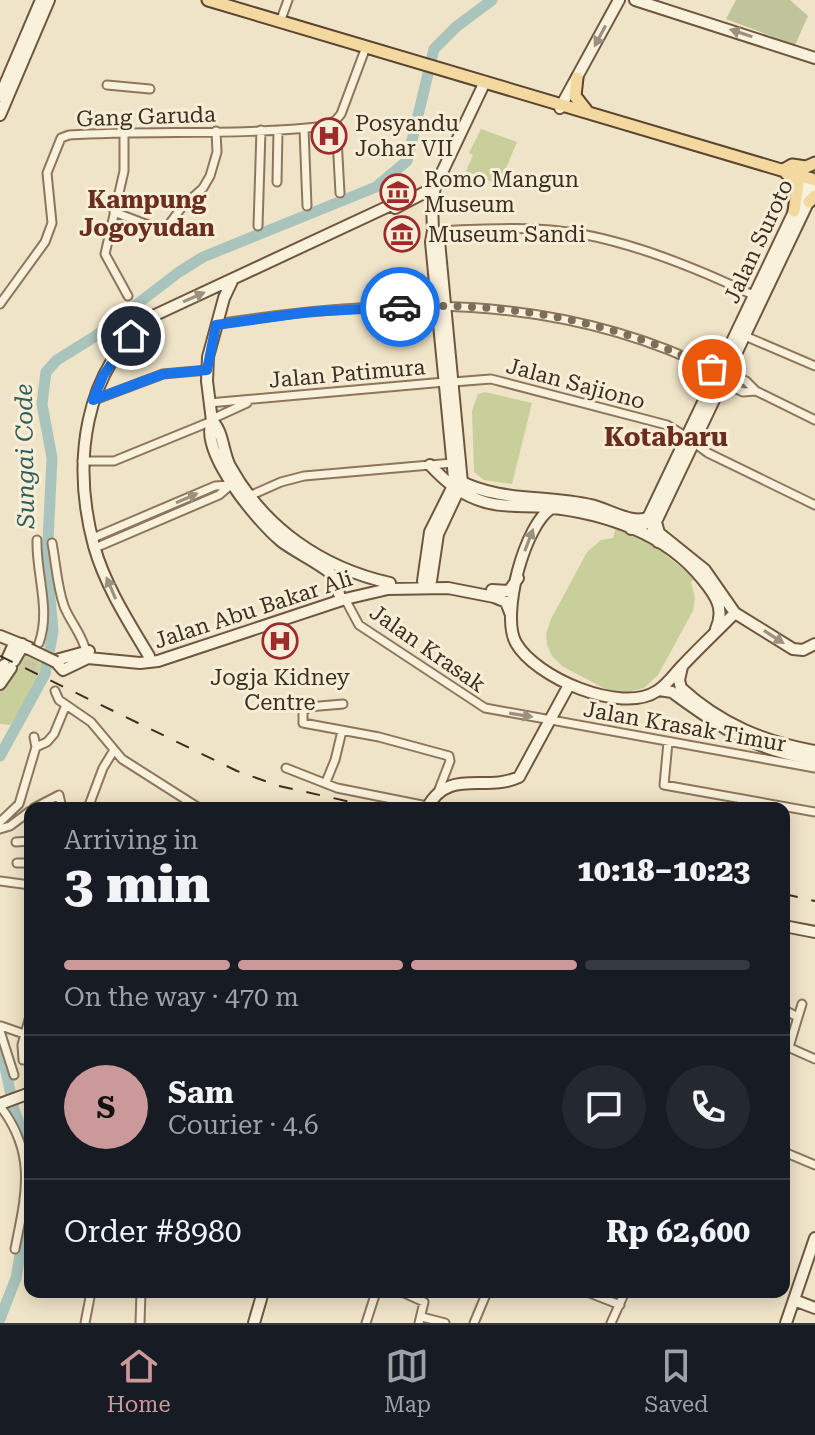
<!DOCTYPE html>
<html lang="en">
<head>
<meta charset="utf-8">
<style>
  body { margin:0; font-family:"Roboto Serif",serif; background:#242831; color:#f1f3f6; height:100vh; display:flex; flex-direction:column; font-size:30px; white-space:nowrap }
  * { box-sizing:border-box; margin:0 }
  p { font-size:26px; color:#9ea1a6 }
  .icon { flex:none; width:44px; height:44px; fill:none; stroke:currentColor; stroke-width:2; stroke-linecap:round; stroke-linejoin:round }
  .map { position:relative; flex:1; overflow:hidden }
  .details { position:absolute; left:24px; top:802px; width:766px; height:496px; display:flex; flex-direction:column; background:#171b24; border-radius:16px; box-shadow:0 4px 20px #0003 }
  .details>* { flex:none }
  .pin { position:absolute; display:grid; place-items:center; width:68px; height:68px; color:#fff; margin:-34px; border:4px solid #fff; border-radius:50%; box-shadow:0 2px 8px #0007 }
  .courier { position:absolute; display:grid; place-items:center; width:80px; height:80px; margin:-40px; border:6px solid #1a73e8; border-radius:50%; background:#fff; color:#222; box-shadow:0 2px 10px #0007 }
  .head em { font-style:normal; font-weight:800 }
  .head div { display:flex; flex-direction:column-reverse }
  .head { display:flex; align-items:center; justify-content:space-between; height:136px; padding:0 40px }
  h1 { font-size:52px; font-weight:800; line-height:60px }
  .bar { display:grid; grid-template-columns:repeat(4,1fr); gap:12px 8px; align-content:center; height:96px; padding:0 40px }
  .bar i { height:10px; border-radius:6px; background:#363941 }
  .bar .selected { background:#cc999b }
  .bar p { grid-column:span 4 }
  .line { display:flex; align-items:center; gap:20px; padding:0 40px; border-top:2px solid #363941 }
  .line div { flex:1 }
  .round { display:grid; place-items:center; flex:none; width:84px; height:84px; border-radius:42px; background:#242831 }
  .menu { display:flex; justify-content:space-around; align-items:center; height:112px; border-top:2px solid #363941; background:#171b24; font-size:22px; color:#9ea1a6 }
  .menu a { display:grid; justify-items:center; gap:4px }
  .menu .selected { color:#cc999b }
  .map>svg:first-child { display:block }
</style>
</head>
<body>
<div class="map">
<svg width="815" height="1323" viewBox="0 0 815 1323">
  <rect width="100%" height="100%" fill="#f0e4c8"/>
  <path fill="#c9cf9b" d="M481,129L517,142L499,185L466,171L473,155L469,153Z
    M485,392L532,403L512,484L484,480L474,472L472,411L478,394Z
    M616,527L656,547L695,579L691,582L695,599L693,611L658,675L644,688L625,693L611,692L562,666L552,656L547,645L546,634L551,619L587,552L601,540L613,538Z
    M25,655L43,664C33,684 26,708 10,725L0,724V691Z"/>
  <path fill="#bfc49a" d="M736,0H790L808,16L795,45L726,19Z"/>
  <g fill="none" stroke-linecap="round" stroke-linejoin="round">
    <path stroke="#a9c4bc" stroke-width="11" d="M0,756L45,674L53,632L47,562L52,458L42,404L46,372L57,360L94,337L179,272L203,257L376,187L407,161L434,49L456,27L492,0
      M0,1043L14,1110L30,1153
      M0,1319L16,1278L30,1198"/>
    <path stroke="#ccc0a6" stroke-width="7" stroke-dasharray="7 3.5" stroke-linecap="butt" d="M26,661L28,668H32L39,643"/>
    <defs>
      <path id="street" d="M280,22L288,0
        M107,85L150,89
        M336,120L340,193
        M304,129L307,206
        M124,132V171L105,254L128,296
        M277,182L278,130
        M114,212L164,231L182,207L203,188L210,176L217,152L216,131
        M258,226L261,130
        M433,231C482,229 532,225 581,234C641,245 701,270 755,296
        M0,304L45,242L52,223L47,173L61,138L69,135C155,130 241,136 326,126L336,120L341,114L366,47
        M216,324C389,297 557,291 718,372
        M745,336L815,366
        M727,372L746,381L756,391L815,420
        M453,382L491,379L667,425L687,437
        M721,382L743,392L756,391
        M94,400L163,374L207,370
        M209,403L445,382
        M212,419L247,403
        M694,443L708,453L815,505
        M82,461H114L212,421
        M247,497L281,482L304,476L453,463
        M93,538L215,486L230,485
        M37,540C36,574 51,610 39,643
        M52,543C56,564 57,586 64,606C70,622 83,635 86,652
        M95,548L219,495L233,483
        M345,599L359,625L485,708L815,768
        M55,691L59,700L91,722L122,759L199,808
        M343,704L308,707L303,712V723L379,737L449,756L450,761L438,792
        M34,737L36,747L47,742L54,734L66,705
        M668,742L664,785L815,812
        M286,768L337,788L427,806
        M326,782L335,760L342,731
        M34,808L59,795L62,808
        M88,808L103,768L114,750
        M0,822L19,804L36,747
        M0,829L10,826L30,811
        M16,842L30,841
        M17,863H30
        M0,881L30,885
        M784,1010L798,1017L789,1047
        M798,1017L802,1004
        M788,1047L815,1059
        M23,1060L22,1045L30,1016
        M14,1075L0,1031L1,1026L30,1036
        M0,1106C37,1154 26,1194 15,1249
        M784,1152L815,1165
        M402,1292L424,1302L419,1323
        M587,1292L620,1305
        M422,1317L445,1323
        M85,1323L91,1292
        M140,1323L141,1292
        M366,1323L376,1292
        M474,1323L487,1292
        M611,1323L625,1292"/>
      <path id="secondary" d="M635,0L815,58
        M0,96L41,0
        M560,108L619,0
        M0,115L49,0
        M395,208L435,187
        M233,279L224,298L208,357L207,381L212,421C199,452 258,522 281,541C293,551 327,567 333,576C336,581 338,588 339,594
        M212,421C223,430 223,453 230,466C264,528 322,568 390,583
        M430,465C447,483 461,495 485,502C505,508 526,505 546,507C604,513 666,533 703,580C716,596 725,609 716,629
        M458,480C498,502 546,495 590,505C607,508 634,526 649,517
        M552,508C525,523 500,616 516,643C535,677 621,715 657,691C667,685 675,673 683,665C700,647 718,630 735,613
        M656,522L659,533L705,570L735,613
        M631,529L645,524L810,178
        M658,542L652,534L653,528L815,188
        M423,581L430,532L452,488L454,478L431,242L433,231L432,203L435,187L483,86
        M431,581L438,534L462,483L439,241L433,231
        M492,590L509,591L518,578
        M735,613L793,649L803,650L815,644
        M0,636L30,648
        M149,656C128,621 105,585 94,546C72,464 82,370 153,316L389,206H398
        M8,657L13,646L22,644
        M56,660L89,651
        M14,661L22,647L29,649
        M56,662L63,670L88,658L140,663L158,661L345,599L388,589L448,588L494,597L506,602L511,615
        M682,667L679,680L681,688C720,724 764,742 815,751
        M0,671L4,665
        M0,684L11,668
        M659,690L672,692C722,729 753,749 815,760
        M427,808C449,767 485,793 519,777L569,685
        M784,926L815,932
        M0,1104L30,1093
        M794,1300L815,1308
        M254,1323L263,1292
        M786,1323L815,1238"/>
      <path id="primary" d="M208,0L815,180
        M577,78L575,96L586,110
        M783,170L792,165L806,167L815,163
        M786,173L798,184L794,211
        M809,202L815,196"/>
    </defs>
    <use href="#street" stroke="#8d765c" stroke-width="11"/>
    <use href="#secondary" stroke="#6f573f" stroke-width="14"/>
    <use href="#primary" stroke="#5b4430" stroke-width="15"/>
    <use href="#street" stroke="#faf1dc" stroke-width="7"/>
    <use href="#secondary" stroke="#faf1dc" stroke-width="10"/>
    <use href="#primary" stroke="#f3d9a0" stroke-width="11"/>
    <path stroke="#3d2e20" stroke-width="2" stroke-dasharray="14 14" stroke-linecap="butt" d="M0,656L237,771L279,786L378,808
      M784,894L815,901"/>
    <defs>
      <path id="secondary-bridge" d="M29,649L56,662"/>
    </defs>
    <use href="#secondary-bridge" stroke="#6f573f" stroke-width="14" stroke-linecap="butt"/>
    <use href="#secondary-bridge" stroke="#faf1dc" stroke-width="10"/>
  </g>
  <defs><path id="oneway-solid" d="M-6-.8H1V-3.2L6.5 0L1 3.2V.8H-6Z" transform="scale(2)"/></defs>
  <g fill="#9c907e">
    <use href="#oneway-solid" transform="translate(741 33) rotate(-162)"/>
    <use href="#oneway-solid" transform="translate(600 36) rotate(118)"/>
    <use href="#oneway-solid" transform="translate(194 297) rotate(-24)"/>
    <use href="#oneway-solid" transform="translate(187 498) rotate(-24)"/>
    <use href="#oneway-solid" transform="translate(529 540) rotate(-69)"/>
    <use href="#oneway-solid" transform="translate(111 588) rotate(-113)"/>
    <use href="#oneway-solid" transform="translate(774 637) rotate(33)"/>
    <use href="#oneway-solid" transform="translate(521 715) rotate(9)"/>
  </g>
  <g fill="none" stroke-linecap="round" stroke-linejoin="round">
    <path stroke="#7c6e5b" stroke-width="8" stroke-dasharray="0 14.4" d="M400,307C507,301 615,321 712,369"/>
    <path stroke="#1a73e8" stroke-width="10" d="M131,336L103,376L93,400L163,374L207,370L216,325L308,312L400,307"/>
  </g>
  <defs>
    <symbol id="hospital-ring" viewBox="-11 -11 22 22"><circle r="9.5" fill="#f7eed8" stroke="#9e2a2b" stroke-width="1.5"/><path d="M-5-5h3v3.5h4V-5h3V5h-3V1.5h-4V5h-3Z" fill="#9e2a2b"/></symbol>
    <symbol id="museum-ring" viewBox="-11 -11 22 22"><circle r="9.5" fill="#f7eed8" stroke="#9e2a2b" stroke-width="1.5"/><path d="M0-6L6-3V-2H-6V-3ZM-5-1h2V3h-2ZM-1-1h2V3h-2ZM3-1h2V3H3ZM-6 4H6V6H-6Z" fill="#9e2a2b"/></symbol>
  </defs>
  <g fill-rule="evenodd">
    <use href="#hospital-ring" x="309" y="116" width="40" height="40"/>
    <use href="#museum-ring" x="378" y="172" width="40" height="40"/>
    <use href="#museum-ring" x="382" y="214" width="40" height="40"/>
    <use href="#hospital-ring" x="260" y="621" width="40" height="40"/>
  </g>
  <g text-anchor="middle" stroke-width="6" stroke-linejoin="round" paint-order="stroke">
    <g font-size="22" fill="#3d2e20" stroke="#f7eed8">
      <text transform="translate(146 116) rotate(-2)" y="8">Gang Garuda</text>
      <text transform="translate(758 241) rotate(-65)" y="8">Jalan Suroto</text>
      <text transform="translate(347 373) rotate(-5)" y="8">Jalan Patimura</text>
      <text transform="translate(576 383) rotate(15)" y="8">Jalan Sajiono</text>
      <text transform="translate(253 609) rotate(-18)" y="8">Jalan Abu Bakar Ali</text>
      <text transform="translate(428 648) rotate(35)" y="8">Jalan Krasak</text>
      <text transform="translate(685 726) rotate(10)" y="8">Jalan Krasak Timur</text>
    </g>
    <g font-size="22" fill="#3d2e20" stroke="#f7eed8" text-anchor="start">
      <text x="355" y="131">Posyandu<tspan x="355" dy="25">Johar VII</tspan></text>
      <text x="424" y="187">Romo Mangun<tspan x="424" dy="25">Museum</tspan></text>
      <text x="428" y="242">Museum Sandi</text>
      <text x="280" y="685" text-anchor="middle">Jogja Kidney<tspan x="280" dy="25">Centre</tspan></text>
    </g>
    <g font-size="24" font-weight="bold" fill="#6b2e1e" stroke="#f7eed8">
      <text x="147" y="208">Kampung<tspan x="147" dy="28">Jogoyudan</tspan></text>
    </g>
    <g font-size="24" font-style="italic" fill="#2f5d5a" stroke="#f7eed8">
      <text transform="translate(25 456) rotate(-91)" y="8">Sungai Code</text>
    </g>
    <g font-size="26" font-weight="bold" fill="#6b2e1e" stroke="#f7eed8">
      <text x="666" y="446">Kotabaru</text>
    </g>
  </g>
</svg>
<div class="pin" style="left:712px;top:369px;background:#ea580c"><svg class="icon" aria-label="bag" viewBox="0 0 24 24"><path d="M5 8h14l-1 12H6zM9 8a3 3 0 0 1 6 0"/></svg></div>
<div class="pin" style="left:131px;top:336px;background:#1f2937"><svg class="icon" aria-label="home" viewBox="0 0 24 24"><path d="M3 11l9-7 9 7M6 9v11h12V9"/></svg></div>
<div class="courier" style="left:400px;top:307px"><svg class="icon" aria-label="car" viewBox="0 0 24 24"><path d="M5 17H2v-5l4-1 3-4h7l3 4 3 1v5h-3M9 17h6M6 11h13"/><circle cx="7" cy="17" r="2"/><circle cx="17" cy="17" r="2"/></svg></div>
<section class="details">
<div class="head"><div><h1>3 min</h1><p>Arriving in</p></div><em>10:18–10:23</em></div>
<div class="bar"><i class="selected"></i><i class="selected"></i><i class="selected"></i><i></i><p>On the way · 470 m</p></div>
<div class="line" style="height:144px"><b class="round" style="background:#cc999b;color:#111">S</b><div><b>Sam</b><p>Courier · 4.6</p></div><a class="round"><svg class="icon" aria-label="chat" viewBox="0 0 24 24"><path d="M4 5h16v11H9l-5 4z"/></svg></a><a class="round"><svg class="icon" aria-label="phone" viewBox="0 0 24 24"><path d="M5 4h4l2 5-3 2q2 4 5 5l2-3 5 2v4C11 20 4 13 5 4z"/></svg></a></div>
<div class="line" style="height:104px"><div>Order #8980</div><b>Rp 62,600</b></div>
</section>
</div>
<nav class="menu">
<a class="selected"><svg class="icon" aria-label="home" viewBox="0 0 24 24"><path d="M3 11l9-7 9 7M6 9v11h12V9"/></svg>Home</a>
<a><svg class="icon" aria-label="map" viewBox="0 0 24 24"><path d="M3 6l6-2 6 2 6-2v14l-6 2-6-2-6 2zM9 4v14M15 6v14"/></svg>Map</a>
<a><svg class="icon" aria-label="saved" viewBox="0 0 24 24"><path d="M7 4h10v16l-5-4-5 4z"/></svg>Saved</a>
</nav>
</body>
</html>
